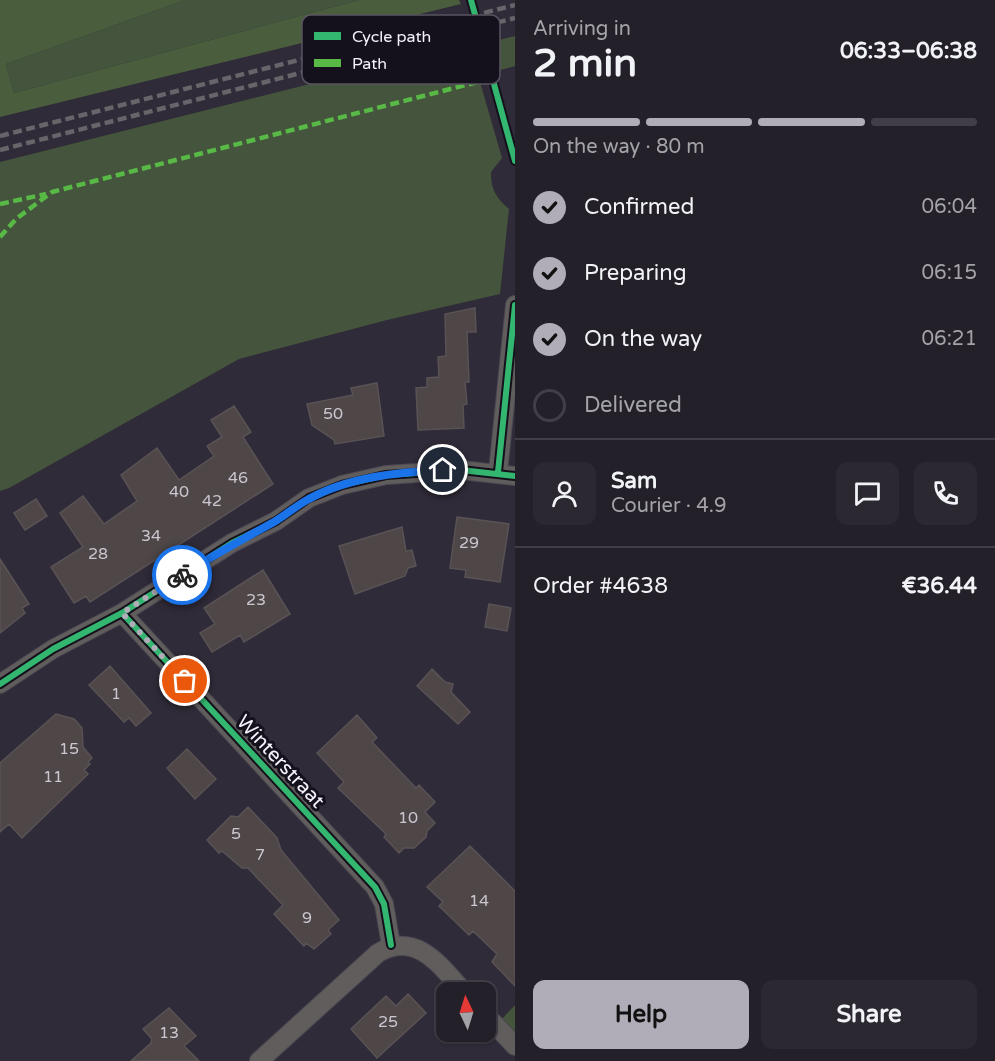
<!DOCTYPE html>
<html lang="en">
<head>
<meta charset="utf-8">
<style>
  body { margin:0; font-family:"Varela Round",sans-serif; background:#2c2832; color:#f1f3f6; height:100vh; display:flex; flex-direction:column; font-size:22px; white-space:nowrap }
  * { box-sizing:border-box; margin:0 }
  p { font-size:20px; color:#a3a3a8 }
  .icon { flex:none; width:33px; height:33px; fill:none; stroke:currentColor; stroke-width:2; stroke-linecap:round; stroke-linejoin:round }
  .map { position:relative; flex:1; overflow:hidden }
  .panel { display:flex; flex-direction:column; background:#24202a; width:480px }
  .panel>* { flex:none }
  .needle { width:39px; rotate:356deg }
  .buttons { position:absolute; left:436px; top:982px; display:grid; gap:12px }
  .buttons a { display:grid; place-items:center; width:60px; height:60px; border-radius:12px; background:#24202a; box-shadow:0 2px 4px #0004,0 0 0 2px #413e47; font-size:30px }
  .pin { position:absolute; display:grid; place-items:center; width:51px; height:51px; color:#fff; margin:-26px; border:3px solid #fff; border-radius:50%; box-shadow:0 2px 6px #0007 }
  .courier { position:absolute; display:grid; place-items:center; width:60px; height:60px; margin:-30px; border:4px solid #1a73e8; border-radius:50%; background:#fff; color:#222; box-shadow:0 2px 8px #0007 }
  .headline em { font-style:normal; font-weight:700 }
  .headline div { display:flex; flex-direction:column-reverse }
  .headline { display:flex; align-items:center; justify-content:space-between; height:102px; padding:0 18px }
  h1 { font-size:39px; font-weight:700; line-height:45px }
  .bar { display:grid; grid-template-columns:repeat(4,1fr); gap:9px 6px; align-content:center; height:72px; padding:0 18px }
  .bar i { height:8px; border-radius:4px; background:#413e47 }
  .bar .on { background:#b0acb8 }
  .bar p { grid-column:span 4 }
  .line { display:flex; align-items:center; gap:15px; padding:0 18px; border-top:2px solid #413e47 }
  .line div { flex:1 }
  .round { display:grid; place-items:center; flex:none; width:63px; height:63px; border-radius:12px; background:#2c2832 }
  ol { padding:0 18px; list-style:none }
  li { display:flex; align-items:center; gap:18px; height:66px }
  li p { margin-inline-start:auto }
  li .icon { padding:6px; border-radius:50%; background:#b0acb8; color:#111; stroke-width:4 }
  li:last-child { color:#a3a3a8 }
  li i { width:33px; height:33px; border:3px solid #413e47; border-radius:50% }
  .action { display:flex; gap:12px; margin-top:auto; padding:12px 18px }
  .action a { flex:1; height:69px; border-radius:12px; background:#b0acb8; color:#111; font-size:24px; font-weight:700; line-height:69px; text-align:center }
  .action a+a { background:#2c2832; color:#f1f3f6 }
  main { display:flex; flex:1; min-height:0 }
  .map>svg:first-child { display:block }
</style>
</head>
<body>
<main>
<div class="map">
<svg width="515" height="1061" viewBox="0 0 515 1061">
  <rect width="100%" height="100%" fill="#302b38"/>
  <path fill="#45543c" d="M185,0H359L14,93L6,64Z
    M515,36V66L497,71L487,43Z
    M469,44L502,158L491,172C491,190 496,197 509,209L500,294L387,320L239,359L9,488L0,491V162Z
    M515,1005V1034L501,1020Z"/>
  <path fill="#4a5e3e" d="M0,0H185L6,64L14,93L359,0H459L461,4L0,117Z"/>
  <path fill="#4e4647" stroke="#595356" stroke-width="1.5" d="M475,308L476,332H467L469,382H465L467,404L463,405L464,428L418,430L416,388L427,387V378L439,377L438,357L446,356L445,314Z
    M377,383L384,436L335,444L334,440L312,425L307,404L353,395L351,388Z
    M234,406L251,432L243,437L273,484L90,602L86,596L74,603L51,567L83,547L60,513L83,496L104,524L137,501L121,475L157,448L179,480L214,456L207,446L222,437L211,420Z
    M36,499L47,516L25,530L14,513Z
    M457,517L509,524L500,582L465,577L466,570L450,568Z
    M402,527L406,551L412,550L416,566L408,568L405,576L355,594L339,546Z
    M0,559L29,604L22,608L25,613L0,633Z
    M263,570L290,614L244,642L240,635L212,652L200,633L215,624L204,608Z
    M489,604L511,608L507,631L485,627Z
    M110,666L151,713L136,726L129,718L124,722L89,685Z
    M432,669L445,682L453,684L451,692L470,712L458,724L417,686Z
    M56,714L74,719L82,728L83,747L92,758L88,762L90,764L84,770L88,774L22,838L9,824L0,832V763Z
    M357,715L377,738L372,742L416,788L419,785L435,802L425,812L435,823L427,831L426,837L414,848H404L399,853L384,837L386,834L338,788L344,782L317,753Z
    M187,749L216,779L195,799L167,768Z
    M248,807L277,838L281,850L339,920L328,930L331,934L314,949L306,943L304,946L274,914L283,905L248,868H242L222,851L219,853L207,840L231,816L238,817Z
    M470,846L515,891V986L492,962L497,954L473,931L469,935L439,906L443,902L427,887Z
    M408,994L426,1013L377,1058L351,1029L386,996L396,1006Z
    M169,1008L196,1036L184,1046L199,1061H131L151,1043L152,1039L143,1029Z"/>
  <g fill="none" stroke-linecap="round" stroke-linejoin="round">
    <defs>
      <path id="street" d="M498,472L515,305
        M122,613L375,887L384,904L391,945
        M0,684L53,649L122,613L232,543L276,521L309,498L342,485L386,475L461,470L515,476
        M486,1015L515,1046
        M259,1061L378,953C417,930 441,967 465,993"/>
    </defs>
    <use href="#street" stroke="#4c4853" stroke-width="20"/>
    <use href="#street" stroke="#615d5c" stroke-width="18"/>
    <path stroke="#67646a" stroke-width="4.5" stroke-dasharray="9 4.5" stroke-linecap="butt" d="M0,136L515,5
      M0,150L515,18"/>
    <path stroke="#58b947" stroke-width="4.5" stroke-dasharray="9 4.5" stroke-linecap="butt" d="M0,204L46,194
      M0,237L16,219L52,192L493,78"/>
    <defs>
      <path id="cycleway" d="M471,0L515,161
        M498,472L515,305
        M122,613L375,887L384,904L391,945
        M0,684L53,649L122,613L232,543L276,521L309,498L342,485L386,475L461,470L515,476"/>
    </defs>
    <use href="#cycleway" stroke="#15111c" stroke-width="10"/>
    <use href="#cycleway" stroke="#33b770" stroke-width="6"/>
  </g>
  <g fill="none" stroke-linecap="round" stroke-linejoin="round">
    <path stroke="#b0acb8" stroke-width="6" stroke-dasharray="0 10.8" d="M182,575L122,613L185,681"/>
    <path stroke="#1a73e8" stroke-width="8" d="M182,575C212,556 243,539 274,522C286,515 297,505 309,499C348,477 399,472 443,470"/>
  </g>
  <g text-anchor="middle" stroke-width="6" stroke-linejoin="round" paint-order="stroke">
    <g font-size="16" fill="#cbc6d0">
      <text x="333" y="419">50</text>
      <text x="238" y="483">46</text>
      <text x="179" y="497">40</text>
      <text x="212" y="506">42</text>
      <text x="151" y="541">34</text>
      <text x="469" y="548">29</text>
      <text x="98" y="559">28</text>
      <text x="256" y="605">23</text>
      <text x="116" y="699">1</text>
      <text x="69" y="754">15</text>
      <text x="53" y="782">11</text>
      <text x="408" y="823">10</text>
      <text x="236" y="839">5</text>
      <text x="260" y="860">7</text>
      <text x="479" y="906">14</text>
      <text x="307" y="923">9</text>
      <text x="388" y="1027">25</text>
      <text x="169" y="1038">13</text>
    </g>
    <g font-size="20" fill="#f5f1fd" stroke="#15111c">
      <text transform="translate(281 761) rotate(47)" y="7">Winterstraat</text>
    </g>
  </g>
  <rect x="302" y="15" width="198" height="69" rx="9" fill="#15111c" stroke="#585460" stroke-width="1.5"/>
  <rect x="314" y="32" width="27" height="8" fill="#33b770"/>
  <rect x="314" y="59" width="27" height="8" fill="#58b947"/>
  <g font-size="16" fill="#f5f1fd">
    <text x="352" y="42">Cycle path</text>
    <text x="352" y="69">Path</text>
  </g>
</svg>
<div class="buttons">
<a><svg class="needle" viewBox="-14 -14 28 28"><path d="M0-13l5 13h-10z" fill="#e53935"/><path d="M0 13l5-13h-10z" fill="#a3a3a8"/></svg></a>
</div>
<div class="pin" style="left:185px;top:681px;background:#ea580c"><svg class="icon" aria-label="bag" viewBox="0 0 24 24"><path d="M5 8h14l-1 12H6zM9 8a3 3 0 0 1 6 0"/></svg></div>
<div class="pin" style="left:443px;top:470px;background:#1f2937"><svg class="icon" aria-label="home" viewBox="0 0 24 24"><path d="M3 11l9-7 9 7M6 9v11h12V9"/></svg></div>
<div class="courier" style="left:182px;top:575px"><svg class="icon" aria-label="bike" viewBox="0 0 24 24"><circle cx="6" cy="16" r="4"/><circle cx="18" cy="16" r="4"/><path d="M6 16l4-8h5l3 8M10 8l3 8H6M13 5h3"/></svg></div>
</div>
<section class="panel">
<div class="headline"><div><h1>2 min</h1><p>Arriving in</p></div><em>06:33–06:38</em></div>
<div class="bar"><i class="on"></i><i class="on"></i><i class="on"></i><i></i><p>On the way · 80 m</p></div>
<ol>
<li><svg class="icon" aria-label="check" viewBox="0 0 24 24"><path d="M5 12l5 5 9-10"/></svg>Confirmed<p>06:04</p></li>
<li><svg class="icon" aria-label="check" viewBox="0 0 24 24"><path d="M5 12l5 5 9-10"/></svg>Preparing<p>06:15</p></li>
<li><svg class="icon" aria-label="check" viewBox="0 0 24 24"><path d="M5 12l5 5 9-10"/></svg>On the way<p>06:21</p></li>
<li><i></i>Delivered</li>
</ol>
<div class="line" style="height:108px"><a class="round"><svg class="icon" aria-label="person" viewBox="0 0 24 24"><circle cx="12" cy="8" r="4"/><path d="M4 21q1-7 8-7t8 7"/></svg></a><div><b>Sam</b><p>Courier · 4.9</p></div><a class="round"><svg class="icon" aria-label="chat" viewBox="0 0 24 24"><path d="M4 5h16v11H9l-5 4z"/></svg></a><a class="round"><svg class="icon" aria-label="phone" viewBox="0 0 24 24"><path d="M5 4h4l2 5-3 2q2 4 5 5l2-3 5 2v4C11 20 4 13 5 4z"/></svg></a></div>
<div class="line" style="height:78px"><div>Order #4638</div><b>€36.44</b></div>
<div class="action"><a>Help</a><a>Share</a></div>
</section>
</main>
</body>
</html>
